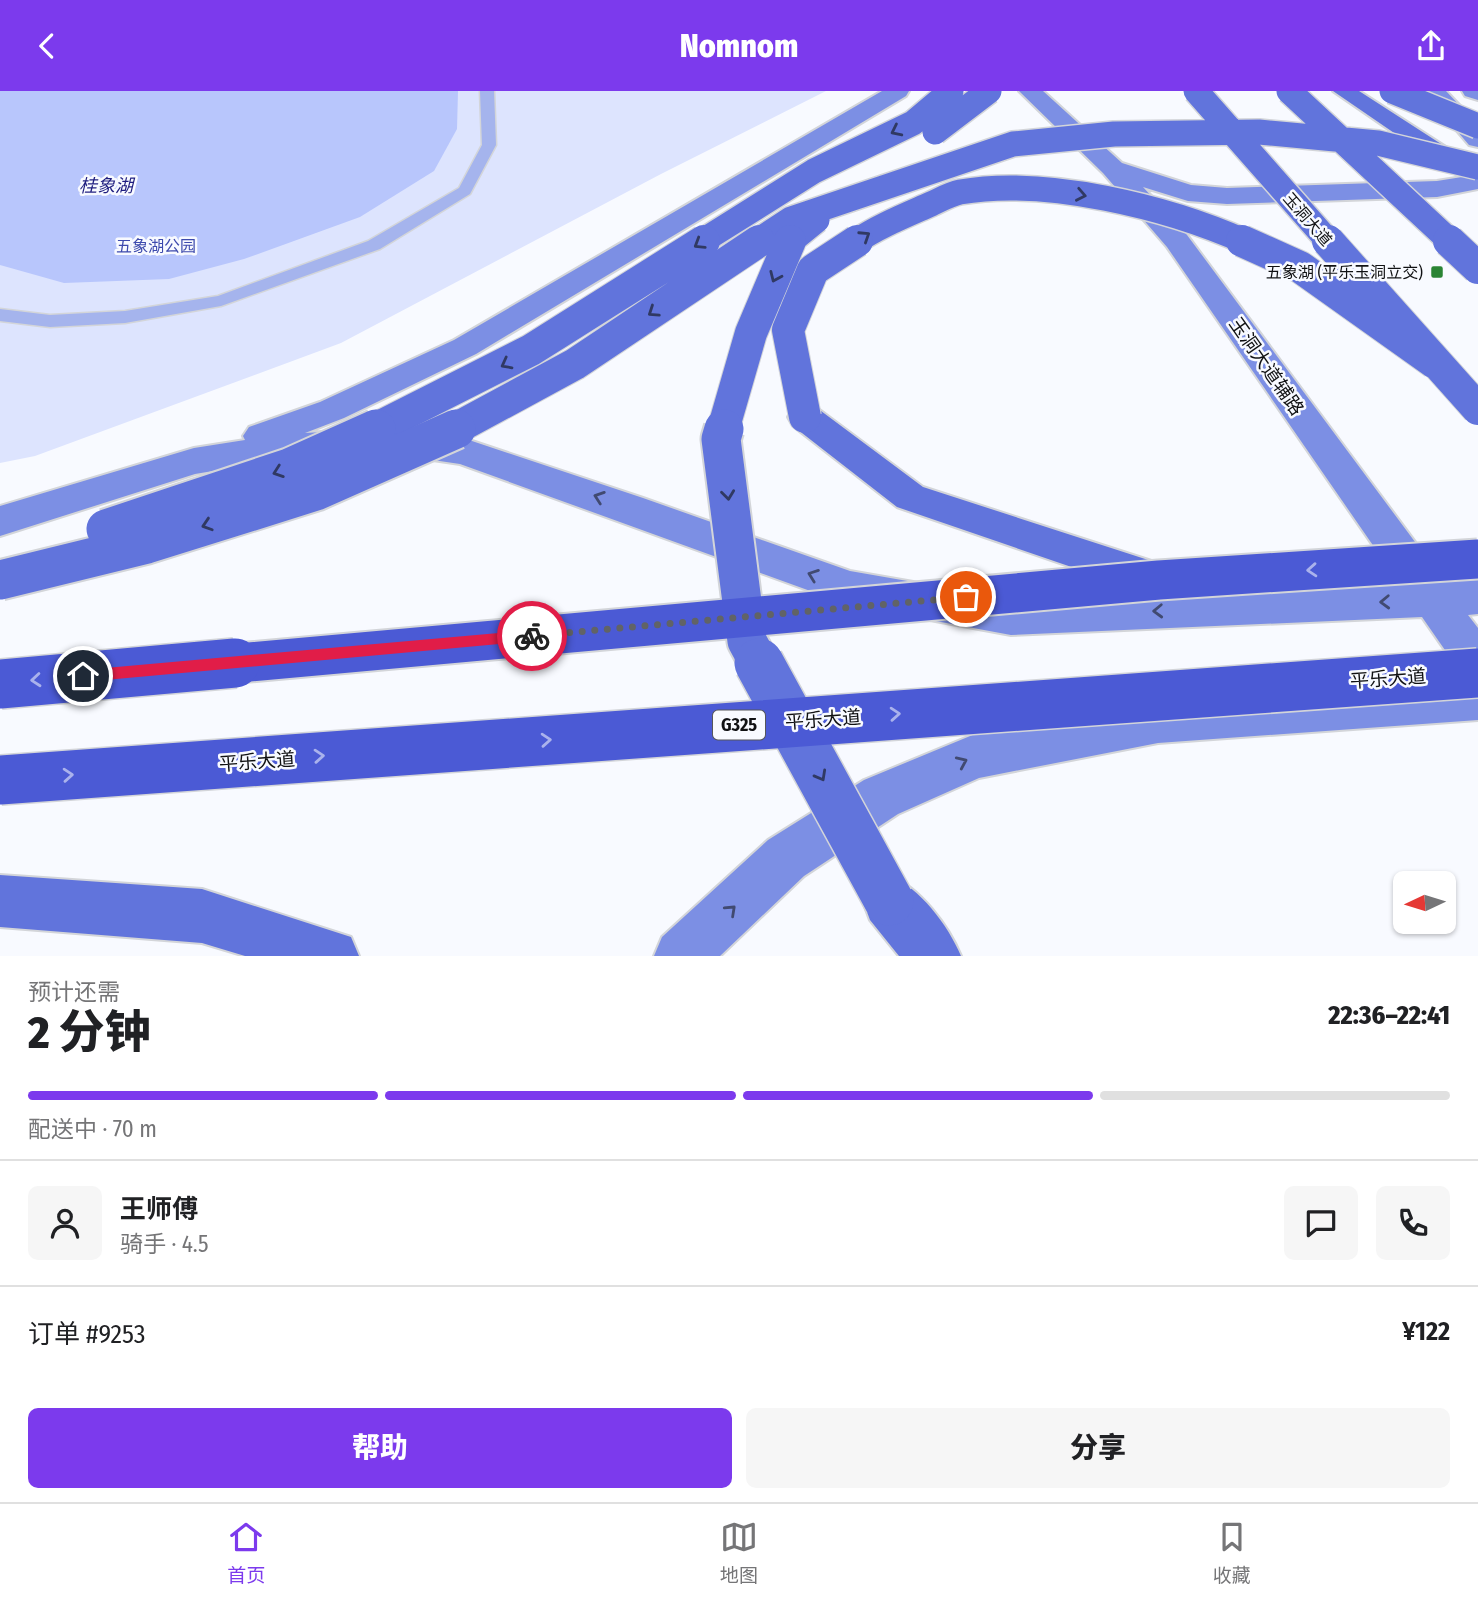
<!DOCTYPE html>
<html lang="zh">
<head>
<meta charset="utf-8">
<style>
  body { margin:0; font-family:"Fira Sans Condensed","Noto Sans SC",sans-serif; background:#f6f6f6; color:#202124; height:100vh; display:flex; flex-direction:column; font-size:26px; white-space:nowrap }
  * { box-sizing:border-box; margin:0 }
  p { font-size:23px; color:#757577 }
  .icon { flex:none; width:38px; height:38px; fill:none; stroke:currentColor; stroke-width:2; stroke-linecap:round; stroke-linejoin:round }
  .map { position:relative; height:865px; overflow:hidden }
  .drawer { display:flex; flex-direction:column; background:#fff; flex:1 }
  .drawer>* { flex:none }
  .needle { width:46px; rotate:266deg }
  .buttons { position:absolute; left:1393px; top:780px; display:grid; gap:14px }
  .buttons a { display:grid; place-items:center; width:63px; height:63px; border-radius:10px; background:#fff; box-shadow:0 2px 5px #0004; font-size:35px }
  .pin { position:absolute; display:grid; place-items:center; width:60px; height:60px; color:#fff; margin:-30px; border:4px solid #fff; border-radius:50%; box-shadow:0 2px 7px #0007 }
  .courier { position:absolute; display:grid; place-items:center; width:70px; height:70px; margin:-35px; border:5px solid #e11d48; border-radius:50%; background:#fff; color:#222; box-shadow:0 2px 9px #0007 }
  .head em { font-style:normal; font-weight:800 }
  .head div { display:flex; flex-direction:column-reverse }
  .head { display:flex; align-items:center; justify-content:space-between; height:119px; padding:0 28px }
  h1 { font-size:46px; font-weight:800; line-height:52px }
  .bar { display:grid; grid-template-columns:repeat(4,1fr); gap:10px 7px; align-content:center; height:84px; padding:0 28px }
  .bar i { height:9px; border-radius:5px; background:#e0e0e0 }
  .bar .active { background:#7c3aed }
  .bar p { grid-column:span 4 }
  .line { display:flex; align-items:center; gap:18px; padding:0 28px; border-top:2px solid #e0e0e0 }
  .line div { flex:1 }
  .round { display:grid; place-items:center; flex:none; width:74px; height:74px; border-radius:10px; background:#f6f6f6 }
  .button { display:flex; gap:14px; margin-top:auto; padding:14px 28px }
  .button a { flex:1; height:80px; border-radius:10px; background:#7c3aed; color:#fff; font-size:28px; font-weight:800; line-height:80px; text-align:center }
  .button a+a { background:#f6f6f6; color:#202124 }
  header { display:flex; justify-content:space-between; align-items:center; height:91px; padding:0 28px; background:#7c3aed; color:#fff; font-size:32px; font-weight:800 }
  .tab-bar { display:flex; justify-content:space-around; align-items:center; height:98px; border-top:2px solid #e0e0e0; background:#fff; font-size:19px; color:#757577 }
  .tab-bar a { display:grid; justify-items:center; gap:4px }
  .tab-bar .active { color:#7c3aed }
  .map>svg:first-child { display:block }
</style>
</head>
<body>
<header><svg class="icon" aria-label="back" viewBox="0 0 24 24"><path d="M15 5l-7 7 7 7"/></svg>Nomnom<svg class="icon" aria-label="share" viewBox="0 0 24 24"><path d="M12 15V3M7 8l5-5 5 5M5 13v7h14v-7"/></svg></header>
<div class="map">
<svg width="1478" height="865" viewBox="0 0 1478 865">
  <rect width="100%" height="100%" fill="#f8faff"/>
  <path fill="#dde4fe" d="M0,0H826L661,83L341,252L35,365L0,372Z"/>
  <path fill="#b8c6fc" d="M0,0H458L457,38L434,80L360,126L244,168L169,188L64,192L0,174Z"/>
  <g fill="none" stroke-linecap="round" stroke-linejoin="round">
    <defs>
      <path id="lane" d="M480,0H494L496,54L470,103L380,158L221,215L125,232L50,236L0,230V218L50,224L125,220L218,205L368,150L459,97L482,54Z"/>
      <path id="secondary" d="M882,0H909L906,5L476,263L344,327L305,342L341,340L354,344L359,353L354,362L341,366L279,369L195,383L0,445V415L194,357L245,349L243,345L249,336L320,311L454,249Z
        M1019,0H1043L1122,72L1191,94L1227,97L1437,90L1462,86L1478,78V98L1437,106L1227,113L1188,110L1143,96L1187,144L1444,490L1478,489V523L1468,524L1478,537V629L1158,652L979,687L898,723L804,785L720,865H654L662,846L768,749L864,689L975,643L1158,610L1474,589L1463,585L1422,526L1011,544L849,514L460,373L392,363L387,354L392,345L405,341L463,347L643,407L850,480L1011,508L1399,492L1167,156L1103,82Z
        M1423,0H1446L1478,34V56L1469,54Z
        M1462,0H1478V9L1465,5Z"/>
      <path id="primary" d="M1333,0H1359L1469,71L1473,76L1469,81L1460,84L1451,81Z
        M805,314L817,317L923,396L1173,477L1179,489L1173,501L1159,506L897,416L793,335L788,326L793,317Z
        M0,784L202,798L351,846L359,865H245L202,852L0,836Z
        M889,784C920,797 948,834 961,865H899L870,829L863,810L870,791Z"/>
    </defs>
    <use href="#lane" stroke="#d3d5d9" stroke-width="3"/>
    <use href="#secondary" stroke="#d3d5d9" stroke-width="4"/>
    <use href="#primary" stroke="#d3d5d9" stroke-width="4"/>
    <use href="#lane" fill="#a5b4ed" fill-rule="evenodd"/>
    <use href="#secondary" fill="#7c8fe4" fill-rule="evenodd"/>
    <use href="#primary" fill="#6174dc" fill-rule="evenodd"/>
    <defs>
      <path id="primary-bridge-far3" d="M1196,0L1329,151
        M1289,0L1451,151
        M1392,0L1478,35
        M935,41L989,0
        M701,151L814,80L913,32L951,0
        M756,151L791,128L1013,53L1114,43L1259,41L1378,52L1478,76
        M790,151L817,129
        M855,151C879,135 904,125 931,113C940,109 950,103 960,101C1046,86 1167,116 1246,151"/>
      <path id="primary-bridge-far2" d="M1242,150L1300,176L1435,272
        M1328,150L1478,318
        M1449,150L1478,177
        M805,326L788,239L813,179L857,150
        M373,339L531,259L704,150
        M453,339L575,273L759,150
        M723,339L751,242L790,150"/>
      <path id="primary-bridge-far1" d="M724,338L721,348L747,550L760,574
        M106,438L289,377L376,338
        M0,489L147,453L316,400L456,338"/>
      <path id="primary-bridge" d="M759,572L889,810"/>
      <path id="highway-bridge-far1" d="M216,574L1159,489L1478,468"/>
      <path id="highway-bridge" d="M0,593L235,572
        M0,689L1478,582"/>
    </defs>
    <use href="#primary-bridge-far3" stroke="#d3d5d9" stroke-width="28" stroke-linecap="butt"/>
    <use href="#primary-bridge-far2" stroke="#d3d5d9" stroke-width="34" stroke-linecap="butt"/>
    <use href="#primary-bridge-far1" stroke="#d3d5d9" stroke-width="43" stroke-linecap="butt"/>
    <use href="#primary-bridge" stroke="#d3d5d9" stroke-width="52" stroke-linecap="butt"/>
    <use href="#highway-bridge-far1" stroke="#d3d5d9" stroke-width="43" stroke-linecap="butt"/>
    <use href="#highway-bridge" stroke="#d3d5d9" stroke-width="52" stroke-linecap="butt"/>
    <use href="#primary-bridge-far3" stroke="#6174dc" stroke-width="25"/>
    <use href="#primary-bridge-far2" stroke="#6174dc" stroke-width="32"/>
    <use href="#primary-bridge-far1" stroke="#6174dc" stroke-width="39"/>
    <use href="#primary-bridge" stroke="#6174dc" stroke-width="49"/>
    <use href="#highway-bridge-far1" stroke="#4b5ad5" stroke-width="39"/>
    <use href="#highway-bridge" stroke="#4b5ad5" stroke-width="49"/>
  </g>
  <defs><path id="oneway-chevron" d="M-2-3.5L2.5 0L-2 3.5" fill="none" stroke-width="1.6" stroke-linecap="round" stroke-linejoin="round" transform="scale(1.75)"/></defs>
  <g stroke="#303963">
    <use href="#oneway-chevron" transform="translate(896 40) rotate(154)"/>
    <use href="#oneway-chevron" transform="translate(1081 104) rotate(11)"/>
    <use href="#oneway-chevron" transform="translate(865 145) rotate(-33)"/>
    <use href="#oneway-chevron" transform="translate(699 153) rotate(148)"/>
    <use href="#oneway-chevron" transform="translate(775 186) rotate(114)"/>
    <use href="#oneway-chevron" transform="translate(653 221) rotate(146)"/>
    <use href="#oneway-chevron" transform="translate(506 273) rotate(152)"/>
    <use href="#oneway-chevron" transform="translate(278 381) rotate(161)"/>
    <use href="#oneway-chevron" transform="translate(728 404) rotate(83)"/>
    <use href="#oneway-chevron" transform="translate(207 434) rotate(162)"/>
    <use href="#oneway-chevron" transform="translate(821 685) rotate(61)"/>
  </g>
  <g stroke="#414a71">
    <use href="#oneway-chevron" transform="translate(599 406) rotate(-161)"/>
    <use href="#oneway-chevron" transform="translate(813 484) rotate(-160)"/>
    <use href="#oneway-chevron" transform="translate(1385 511) rotate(178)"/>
    <use href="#oneway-chevron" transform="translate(1158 520) rotate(178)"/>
    <use href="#oneway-chevron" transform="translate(962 671) rotate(-24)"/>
    <use href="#oneway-chevron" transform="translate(731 819) rotate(-43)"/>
  </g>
  <g stroke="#aab2ec">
    <use href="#oneway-chevron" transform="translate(1312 479) rotate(176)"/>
    <use href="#oneway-chevron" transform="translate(36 589) rotate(175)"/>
    <use href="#oneway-chevron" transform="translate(895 623) rotate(-4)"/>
    <use href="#oneway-chevron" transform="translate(546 649) rotate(-4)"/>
    <use href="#oneway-chevron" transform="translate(319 665) rotate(-4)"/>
    <use href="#oneway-chevron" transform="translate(68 684) rotate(-4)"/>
  </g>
  <path fill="#e11d48" d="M532,539L539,545L532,550L83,591L76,585L83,579Z"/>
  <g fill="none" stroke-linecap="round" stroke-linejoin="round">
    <path stroke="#616366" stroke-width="7" stroke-dasharray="0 12.6" d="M532,545L966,506"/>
  </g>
  <rect fill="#2a8434" stroke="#f8faff" stroke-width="2.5" x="1430" y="174" width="14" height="14" rx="3.5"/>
  <g text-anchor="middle" stroke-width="5" stroke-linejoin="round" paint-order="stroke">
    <g font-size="16" fill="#101113" stroke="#f8faff">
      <text transform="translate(1308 128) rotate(49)" y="6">玉洞大道</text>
    </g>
    <g font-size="16" fill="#3d4aad" stroke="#f8faff">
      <text x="156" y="161">五象湖公园</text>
    </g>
    <g font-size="16" fill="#101113" stroke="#f8faff" text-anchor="end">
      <text x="1423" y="187">五象湖 (平乐玉洞立交)</text>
    </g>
    <g font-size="18" font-style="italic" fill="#1d1c7e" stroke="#f8faff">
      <text x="106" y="101">桂象湖</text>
    </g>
    <rect fill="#f8faff" stroke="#56575a" stroke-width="2" x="713" y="619.5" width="52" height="29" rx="5"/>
    <g font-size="18" font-weight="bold" fill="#101113">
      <text x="739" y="640">G325</text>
    </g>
    <g font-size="19" fill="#101113" stroke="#f8faff">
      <text transform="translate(1267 275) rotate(55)" y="7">玉洞大道辅路</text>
      <text transform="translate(1388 587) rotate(-4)" y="7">平乐大道</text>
      <text transform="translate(823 628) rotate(-4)" y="7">平乐大道</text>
      <text transform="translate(257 670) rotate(-4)" y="7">平乐大道</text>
    </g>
  </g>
</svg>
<div class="buttons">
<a><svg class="needle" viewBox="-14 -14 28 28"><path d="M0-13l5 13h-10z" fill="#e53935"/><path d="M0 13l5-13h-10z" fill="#757577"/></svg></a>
</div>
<div class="pin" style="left:966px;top:506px;background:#ea580c"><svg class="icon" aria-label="bag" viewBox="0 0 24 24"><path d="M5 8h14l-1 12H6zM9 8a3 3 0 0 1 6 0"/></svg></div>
<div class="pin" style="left:83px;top:585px;background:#1f2937"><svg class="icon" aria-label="home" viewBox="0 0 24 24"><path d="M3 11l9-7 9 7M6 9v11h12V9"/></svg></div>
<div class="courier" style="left:532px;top:545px"><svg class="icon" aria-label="bike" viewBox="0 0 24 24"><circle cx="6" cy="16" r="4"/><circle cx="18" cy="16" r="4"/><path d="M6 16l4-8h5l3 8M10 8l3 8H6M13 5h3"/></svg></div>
</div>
<section class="drawer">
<div class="head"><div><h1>2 分钟</h1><p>预计还需</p></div><em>22:36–22:41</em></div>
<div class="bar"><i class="active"></i><i class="active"></i><i class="active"></i><i></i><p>配送中 · 70 m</p></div>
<div class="line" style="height:126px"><a class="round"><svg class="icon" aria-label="person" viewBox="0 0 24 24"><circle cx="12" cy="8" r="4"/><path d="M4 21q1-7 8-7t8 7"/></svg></a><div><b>王师傅</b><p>骑手 · 4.5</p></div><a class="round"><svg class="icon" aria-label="chat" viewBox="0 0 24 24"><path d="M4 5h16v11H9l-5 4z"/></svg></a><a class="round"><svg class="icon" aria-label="phone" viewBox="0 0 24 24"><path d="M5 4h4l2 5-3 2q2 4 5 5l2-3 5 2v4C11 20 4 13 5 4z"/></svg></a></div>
<div class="line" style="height:91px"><div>订单 #9253</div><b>¥122</b></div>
<div class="button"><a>帮助</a><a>分享</a></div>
</section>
<nav class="tab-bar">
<a class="active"><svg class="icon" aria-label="home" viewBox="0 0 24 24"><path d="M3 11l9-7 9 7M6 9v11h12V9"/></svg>首页</a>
<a><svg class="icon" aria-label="map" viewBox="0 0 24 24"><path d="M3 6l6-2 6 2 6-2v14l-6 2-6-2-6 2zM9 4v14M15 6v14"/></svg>地图</a>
<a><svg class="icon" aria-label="saved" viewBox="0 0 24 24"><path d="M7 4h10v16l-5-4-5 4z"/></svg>收藏</a>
</nav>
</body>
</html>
